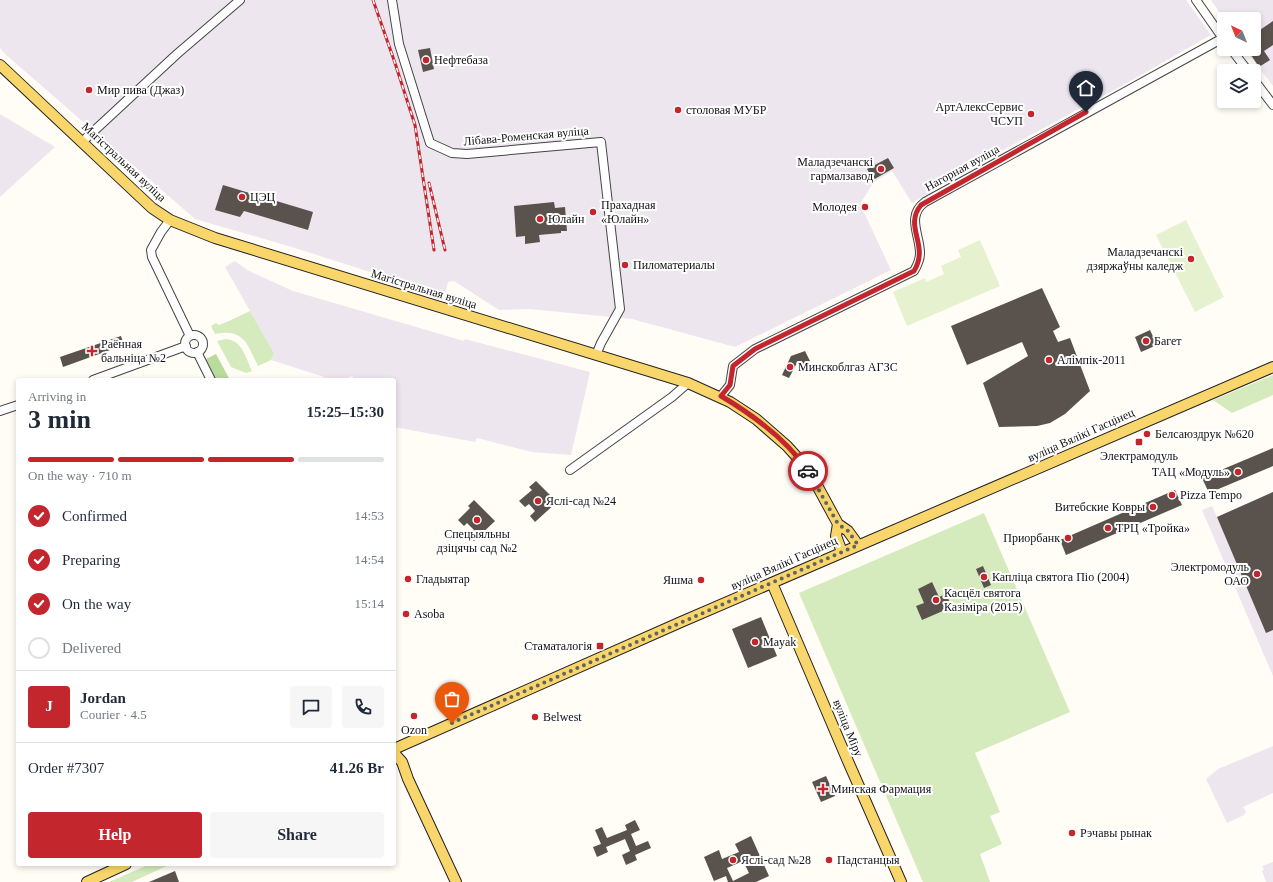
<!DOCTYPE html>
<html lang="en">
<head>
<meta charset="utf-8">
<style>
  body { margin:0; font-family:"Times New Roman",serif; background:#f6f6f7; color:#1f2937; height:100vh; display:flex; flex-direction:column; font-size:15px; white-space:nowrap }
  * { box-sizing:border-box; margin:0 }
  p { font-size:13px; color:#747a83 }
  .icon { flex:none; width:22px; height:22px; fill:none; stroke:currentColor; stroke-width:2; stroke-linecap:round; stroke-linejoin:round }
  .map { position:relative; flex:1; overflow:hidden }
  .details { position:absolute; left:16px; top:378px; width:380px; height:488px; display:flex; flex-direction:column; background:#fff; border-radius:4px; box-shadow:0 2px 6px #0003 }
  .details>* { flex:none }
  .needle { width:26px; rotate:317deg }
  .fabs { position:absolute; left:1217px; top:12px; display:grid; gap:8px }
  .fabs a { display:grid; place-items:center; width:44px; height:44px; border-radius:4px; background:#fff; box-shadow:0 2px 6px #0003; font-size:20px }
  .pin { position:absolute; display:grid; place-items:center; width:34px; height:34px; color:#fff; margin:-41px -17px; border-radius:50% 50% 50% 0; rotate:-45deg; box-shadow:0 0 4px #0007 }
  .pin .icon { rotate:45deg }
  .courier { position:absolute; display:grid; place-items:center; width:40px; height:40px; margin:-20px; border:3px solid #c4262e; border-radius:50%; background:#fff; color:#222; box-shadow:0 1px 5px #0007 }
  .head em { font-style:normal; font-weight:800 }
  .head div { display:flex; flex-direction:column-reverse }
  .head { display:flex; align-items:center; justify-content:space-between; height:68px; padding:0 12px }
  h1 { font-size:26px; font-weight:800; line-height:30px }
  .bar { display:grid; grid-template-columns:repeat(4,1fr); gap:6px 4px; align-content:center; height:48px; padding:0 12px }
  .bar i { height:5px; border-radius:3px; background:#e0e1e3 }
  .bar .on { background:#c4262e }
  .bar p { grid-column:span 4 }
  .line { display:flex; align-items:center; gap:10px; padding:0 12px; border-top:1px solid #e0e1e3 }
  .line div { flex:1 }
  .round { display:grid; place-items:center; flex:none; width:42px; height:42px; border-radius:4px; background:#f6f6f7 }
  ol { padding:0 12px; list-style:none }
  li { display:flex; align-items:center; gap:12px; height:44px }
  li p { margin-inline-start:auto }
  li .icon { padding:4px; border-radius:50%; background:#c4262e; color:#fff; stroke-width:4 }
  li:last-child { color:#747a83 }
  li i { width:22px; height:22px; border:2px solid #e0e1e3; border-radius:50% }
  .cta { display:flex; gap:8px; margin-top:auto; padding:8px 12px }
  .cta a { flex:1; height:46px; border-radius:4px; background:#c4262e; color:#fff; font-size:16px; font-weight:800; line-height:46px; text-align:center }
  .cta a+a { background:#f6f6f7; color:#1f2937 }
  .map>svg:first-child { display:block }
</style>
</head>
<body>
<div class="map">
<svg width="1273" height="882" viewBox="0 0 1273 882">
  <rect width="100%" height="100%" fill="#fffdf5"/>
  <path fill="#eee6ef" d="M0,0H1186L1211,35L1125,84L983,161L912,203L892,171L874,182L860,204L891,270L735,347L632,319L529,309L499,310L454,281L448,282L445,296L295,248L195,219L5,54L0,48Z
    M1211,0H1273V86L1245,49H1254V19H1224Z
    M0,114L55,147L0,197Z
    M235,261L249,271L293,291L464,341L465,339L590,372L571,455L532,452L477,438L475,442L394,427V380H355L352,376L344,380H326L324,377L271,360L274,353L225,267Z
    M1273,492V676L1202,510L1212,506L1217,517Z
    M1273,746V793L1243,807L1246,812L1244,815L1227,823L1206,779L1218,769Z
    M1273,862V882H1266L1262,871L1264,869L1262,866Z"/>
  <path fill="#d5ebbd" d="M250,311L274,353L271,360L258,366C247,344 244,328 215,334L211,326L216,323L219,325L229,321Z
    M226,339C242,340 246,358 252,371L246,373L231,367L217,341Z
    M1273,375V395L1232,413L1213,400Z
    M984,513L1070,712L975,753L1000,812L990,816L1002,844L980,854L990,882H923L799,593Z
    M150,864H171L132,882H109Z"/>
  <path fill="#b9dc9c" d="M216,354L230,380H216L206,359Z"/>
  <path fill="#e6f2cf" d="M1186,220L1224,297L1195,312L1156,235Z
    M980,240L1000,286L907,326L893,292L925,278L926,282L944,274L941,266L961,257L958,250Z"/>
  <path fill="#5a524d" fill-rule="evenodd" d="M1273,21V45L1264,51L1270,60L1259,67L1247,49H1254V34Z
    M430,48L434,69L423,72L418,50Z
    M888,158L894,168L873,180L867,169Z
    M223,185L313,212L308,230L244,211L240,217L215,210Z
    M554,202L555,208L565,207L567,231H561V233L539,235L540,242L525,244V236L516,237L514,206Z
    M1042,288L1060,327L1053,331L1058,342L1070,338L1090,391L1065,414L1050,423L1037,426L999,427L983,383L1028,356L1022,342L967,365L951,326Z
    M1150,330L1157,345L1141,352L1135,337Z
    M121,336L124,345L63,367L60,357Z
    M805,351L810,361L804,364L798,361L789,378L782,375L791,356Z
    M1273,448V466L1209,493L1202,478Z
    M536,481L557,502L535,522L530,516L535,511L529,504L525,507L519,501L532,490L529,487Z
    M1175,490L1182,505L1066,555L1060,540Z
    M1273,492V630L1266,633L1217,517Z
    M474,500L495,521L474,541L468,535L474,530L467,523L464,526L458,520L470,508L468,506Z
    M983,566L991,585L984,588L976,569Z
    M932,582L939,597L946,594L952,607L922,620L916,606L924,603L918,589Z
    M761,617L777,656L748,668L732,629Z
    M826,776L835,796L821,802L812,782Z
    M635,820L640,830L631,834L636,846L648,841L651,848L635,855L637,860L626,865L622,855L630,851L625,839L606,847L608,852L597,857L593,847L601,844L595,830L602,827L607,838L627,830L625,825Z
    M751,836L769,876L756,882H728L726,876L714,881L704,857L719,850L722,859L739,852L735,844ZM743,861L749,873L733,881L727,868Z
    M175,871L179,882H149Z"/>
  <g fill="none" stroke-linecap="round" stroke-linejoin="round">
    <defs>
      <path id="minor" d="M392,0L399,44L430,143L452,153L467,154L601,142L620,309L601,343L596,355
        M1196,0L1224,40
        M1231,49L1248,71
        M1254,80L1273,105
        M82,142L177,54L240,0
        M170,220L161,232L151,250L152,257L190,336
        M185 344a9 9 0 1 1 18 0a9 9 0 1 1-18 0Z
        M197,352L211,380
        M93,380L186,346
        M721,396L730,385L733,366L755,349L914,271C917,266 920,259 920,253C920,235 906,216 925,202L1223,38
        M0,411L18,405
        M570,470L672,397L688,383"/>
      <path id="major" d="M0,65L152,208L170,220L215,238L688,383L730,402L756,419L787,446L805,466L813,478L838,524L848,531L858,545
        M838,524L836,536L842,552
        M772,583L847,759L901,882
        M394,749L681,622L1273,367
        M394,753L402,762L408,779L456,882
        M87,882L126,864"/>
    </defs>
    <use href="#minor" stroke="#444" stroke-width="10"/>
    <use href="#major" stroke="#222" stroke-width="12"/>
    <use href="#minor" stroke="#fff" stroke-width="8"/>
    <use href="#major" stroke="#f9d66b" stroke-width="10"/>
    <defs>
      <path id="rail" d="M373,0L395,63L415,125L434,250
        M429,183L445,250"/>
    </defs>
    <use href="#rail" stroke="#c4262e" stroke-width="3"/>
    <use href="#rail" stroke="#fff" stroke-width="1.5" stroke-dasharray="4.5" stroke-linecap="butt"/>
  </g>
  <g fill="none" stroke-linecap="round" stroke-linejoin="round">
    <path stroke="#646461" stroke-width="4" stroke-dasharray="0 7.2" d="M452,723L858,545L848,531L838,524L808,471"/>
    <path stroke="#c4262e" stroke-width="5" d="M808,471C787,440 753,415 721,396L730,385L733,366L755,349L914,271C930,245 903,227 921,205L1086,112"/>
  </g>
  <g fill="#c4262e" stroke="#fff" stroke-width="1.5">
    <circle cx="426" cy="60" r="4"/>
    <circle cx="89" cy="90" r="4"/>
    <circle cx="678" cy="110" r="4"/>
    <circle cx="1031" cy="114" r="4"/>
    <circle cx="881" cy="169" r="4"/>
    <circle cx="242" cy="197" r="4"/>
    <circle cx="865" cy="207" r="4"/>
    <circle cx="593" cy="212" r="4"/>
    <circle cx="540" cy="219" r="4"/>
    <circle cx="1191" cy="259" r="4"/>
    <circle cx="625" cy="265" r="4"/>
    <circle cx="1146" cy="341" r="4"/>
    <path d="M90 345h4v4h4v4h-4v4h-4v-4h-4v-4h4z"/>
    <circle cx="1049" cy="360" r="4"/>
    <circle cx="790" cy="367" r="4"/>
    <circle cx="1147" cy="434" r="4"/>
    <rect x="1135" y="438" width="8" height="8" rx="2"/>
    <circle cx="1238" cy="472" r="4"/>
    <circle cx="1172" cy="495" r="4"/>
    <circle cx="538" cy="501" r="4"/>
    <circle cx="1153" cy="507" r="4"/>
    <circle cx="477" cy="520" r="4"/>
    <circle cx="1108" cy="528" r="4"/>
    <circle cx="1068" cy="538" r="4"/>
    <circle cx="1257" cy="574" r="4"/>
    <circle cx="984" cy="577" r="4"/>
    <circle cx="408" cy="579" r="4"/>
    <circle cx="701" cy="580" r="4"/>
    <circle cx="936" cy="600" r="4"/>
    <circle cx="406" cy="614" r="4"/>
    <circle cx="755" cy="642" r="4"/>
    <rect x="596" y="642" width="8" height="8" rx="2"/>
    <circle cx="414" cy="716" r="4"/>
    <circle cx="535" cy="717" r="4"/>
    <path d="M821 783h4v4h4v4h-4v4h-4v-4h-4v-4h4z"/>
    <circle cx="1072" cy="833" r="4"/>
    <circle cx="733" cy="860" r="4"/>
    <circle cx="829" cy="860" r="4"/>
  </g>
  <g text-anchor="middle" stroke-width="4" stroke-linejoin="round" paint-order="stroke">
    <g font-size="12" fill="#111" stroke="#fff" text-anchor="start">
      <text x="434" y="64">Нефтебаза</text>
      <text x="97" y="94">Мир пива (Джаз)</text>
      <text x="1023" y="111" text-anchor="end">АртАлексСервис<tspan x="1023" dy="14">ЧСУП</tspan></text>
      <text x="686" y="114">столовая МУБР</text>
      <text x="873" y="166" text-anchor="end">Маладзечанскі<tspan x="873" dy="14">гармалзавод</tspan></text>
      <text x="250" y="201">ЦЭЦ</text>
      <text x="601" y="209">Прахадная<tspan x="601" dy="14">«Юлайн»</tspan></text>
      <text x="857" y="211" text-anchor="end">Молодея</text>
      <text x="548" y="223">Юлайн</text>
      <text x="1183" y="256" text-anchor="end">Маладзечанскі<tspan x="1183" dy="14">дзяржаўны каледж</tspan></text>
      <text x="633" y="269">Пиломатериалы</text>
      <text x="1154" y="345">Багет</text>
      <text x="101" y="348">Раённая<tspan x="101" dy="14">бальніца №2</tspan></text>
      <text x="1057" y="364">Алімпік-2011</text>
      <text x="798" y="371">Минскоблгаз АГЗС</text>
      <text x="1155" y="438">Белсаюздрук №620</text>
      <text x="1139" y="460" text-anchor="middle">Электрамодуль</text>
      <text x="1230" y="476" text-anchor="end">ТАЦ «Модуль»</text>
      <text x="1180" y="499">Pizza Tempo</text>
      <text x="546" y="505">Яслі-сад №24</text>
      <text x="1145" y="511" text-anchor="end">Витебские Ковры</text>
      <text x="1116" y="532">ТРЦ «Тройка»</text>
      <text x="477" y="538" text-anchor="middle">Спецыяльны<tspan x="477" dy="14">дзіцячы сад №2</tspan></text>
      <text x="1060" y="542" text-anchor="end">Приорбанк</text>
      <text x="1249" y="571" text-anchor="end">Электромодуль<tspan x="1249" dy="14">ОАО</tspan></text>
      <text x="992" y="581">Капліца святога Піо (2004)</text>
      <text x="416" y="583">Гладыятар</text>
      <text x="693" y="584" text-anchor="end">Яшма</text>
      <text x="944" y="597">Касцёл святога<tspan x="944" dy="14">Казіміра (2015)</tspan></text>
      <text x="414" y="618">Asoba</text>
      <text x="763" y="646">Mayak</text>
      <text x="592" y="650" text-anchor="end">Стаматалогія</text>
      <text x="543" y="721">Belwest</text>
      <text x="414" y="734" text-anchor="middle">Ozon</text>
      <text x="831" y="793">Минская Фармация</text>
      <text x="1080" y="837">Рэчавы рынак</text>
      <text x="741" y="864">Яслі-сад №28</text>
      <text x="837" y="864">Падстанцыя</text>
    </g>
    <g font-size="12" fill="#111" stroke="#fff">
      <text transform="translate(526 136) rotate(-5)" y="4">Лібава-Роменская вуліца</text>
      <text transform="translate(124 162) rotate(43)" y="4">Магістральная вуліца</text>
      <text transform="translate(962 168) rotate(-29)" y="4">Нагорная вуліца</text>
      <text transform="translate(424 289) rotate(17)" y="4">Магістральная вуліца</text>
      <text transform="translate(1081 435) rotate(-24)" y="4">вуліца Вялікі Гасцінец</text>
      <text transform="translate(784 563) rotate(-24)" y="4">вуліца Вялікі Гасцінец</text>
      <text transform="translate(848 728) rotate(68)" y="4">вуліца Міру</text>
    </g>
  </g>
</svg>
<div class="fabs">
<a><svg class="needle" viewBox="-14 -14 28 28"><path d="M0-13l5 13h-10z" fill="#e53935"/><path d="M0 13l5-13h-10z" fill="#747a83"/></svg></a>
<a><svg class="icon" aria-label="layers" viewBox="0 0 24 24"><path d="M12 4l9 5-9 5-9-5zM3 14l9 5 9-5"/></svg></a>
</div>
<div class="pin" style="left:452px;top:723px;background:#ea580c"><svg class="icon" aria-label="bag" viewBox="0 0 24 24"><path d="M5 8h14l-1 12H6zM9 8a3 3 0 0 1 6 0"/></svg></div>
<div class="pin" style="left:1086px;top:112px;background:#1f2937"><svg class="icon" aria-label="home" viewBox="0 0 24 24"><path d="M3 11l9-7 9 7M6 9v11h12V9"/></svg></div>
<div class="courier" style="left:808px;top:471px"><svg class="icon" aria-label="car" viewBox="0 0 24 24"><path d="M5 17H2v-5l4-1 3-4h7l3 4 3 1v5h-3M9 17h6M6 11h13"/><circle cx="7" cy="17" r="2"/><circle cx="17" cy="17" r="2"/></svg></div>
<section class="details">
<div class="head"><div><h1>3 min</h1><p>Arriving in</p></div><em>15:25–15:30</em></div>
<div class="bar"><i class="on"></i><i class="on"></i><i class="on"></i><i></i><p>On the way · 710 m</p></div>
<ol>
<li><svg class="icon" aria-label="check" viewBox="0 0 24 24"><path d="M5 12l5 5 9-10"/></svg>Confirmed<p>14:53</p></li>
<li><svg class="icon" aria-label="check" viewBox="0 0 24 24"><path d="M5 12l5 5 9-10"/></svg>Preparing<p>14:54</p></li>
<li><svg class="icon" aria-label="check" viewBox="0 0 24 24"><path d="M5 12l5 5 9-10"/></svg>On the way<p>15:14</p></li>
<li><i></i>Delivered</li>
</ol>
<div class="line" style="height:72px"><b class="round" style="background:#c4262e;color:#fff">J</b><div><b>Jordan</b><p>Courier · 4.5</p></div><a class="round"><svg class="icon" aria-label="chat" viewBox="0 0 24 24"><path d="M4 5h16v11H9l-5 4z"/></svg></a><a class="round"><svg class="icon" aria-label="phone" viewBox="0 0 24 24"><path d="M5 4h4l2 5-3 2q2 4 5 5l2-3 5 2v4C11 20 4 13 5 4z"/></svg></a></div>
<div class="line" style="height:52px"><div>Order #7307</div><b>41.26 Br</b></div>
<div class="cta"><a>Help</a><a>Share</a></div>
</section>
</div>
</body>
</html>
